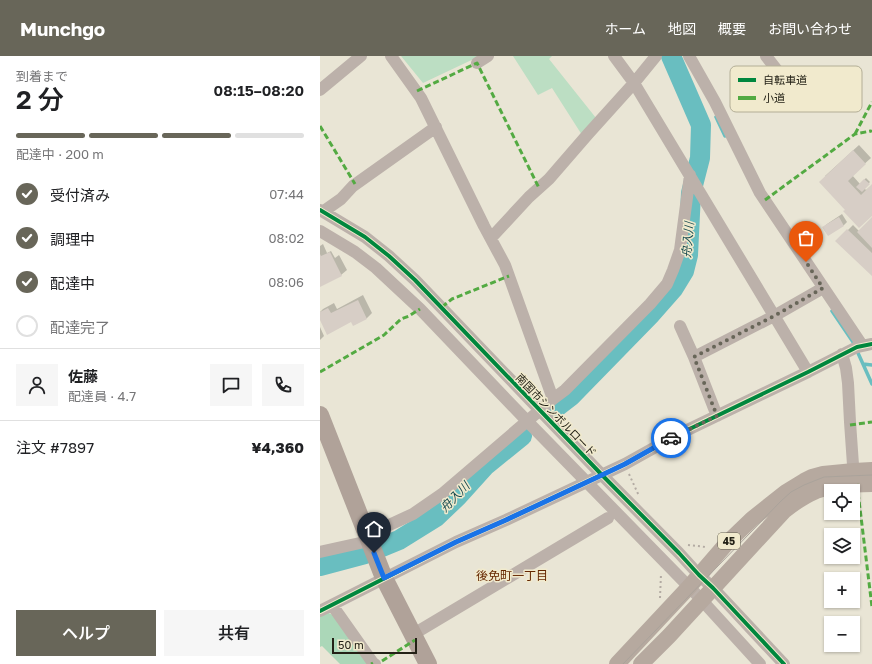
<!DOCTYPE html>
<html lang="ja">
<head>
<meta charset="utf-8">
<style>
  body { margin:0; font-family:"Golos Text","Noto Sans JP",sans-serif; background:#f6f6f6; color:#202124; height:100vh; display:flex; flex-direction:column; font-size:15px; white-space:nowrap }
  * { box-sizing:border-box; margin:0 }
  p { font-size:13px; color:#757577 }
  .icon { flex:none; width:22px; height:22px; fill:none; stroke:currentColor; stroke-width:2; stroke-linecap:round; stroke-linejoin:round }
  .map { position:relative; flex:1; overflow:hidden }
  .side { display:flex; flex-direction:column; background:#fff; width:320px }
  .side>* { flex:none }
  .buttons { position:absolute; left:504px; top:428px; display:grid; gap:8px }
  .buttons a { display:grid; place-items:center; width:36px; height:36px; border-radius:0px; background:#fff; box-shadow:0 1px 3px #0004; font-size:20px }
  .scale { position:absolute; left:12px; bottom:10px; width:85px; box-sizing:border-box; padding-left:4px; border:2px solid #232116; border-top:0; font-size:11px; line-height:14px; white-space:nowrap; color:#232116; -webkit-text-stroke:3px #f1eacd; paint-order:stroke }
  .pin { position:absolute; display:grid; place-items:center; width:34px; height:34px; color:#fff; margin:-41px -17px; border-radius:50% 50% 50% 0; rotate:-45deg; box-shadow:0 0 4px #0007 }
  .pin .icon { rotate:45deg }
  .courier { position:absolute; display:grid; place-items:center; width:40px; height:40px; margin:-20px; border:3px solid #1a73e8; border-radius:50%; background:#fff; color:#222; box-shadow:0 1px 5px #0007 }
  .head em { font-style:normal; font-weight:600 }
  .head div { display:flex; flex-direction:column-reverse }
  .head { display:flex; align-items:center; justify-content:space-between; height:68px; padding:0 16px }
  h1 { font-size:26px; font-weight:600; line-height:30px }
  .bar { display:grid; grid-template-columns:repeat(4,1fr); gap:6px 4px; align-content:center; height:48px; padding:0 16px }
  .bar i { height:5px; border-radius:3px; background:#e0e0e0 }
  .bar .selected { background:#686659 }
  .bar p { grid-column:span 4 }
  .line { display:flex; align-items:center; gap:10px; padding:0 16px; border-top:1px solid #e0e0e0 }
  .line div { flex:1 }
  .round { display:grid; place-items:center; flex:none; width:42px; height:42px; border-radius:0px; background:#f6f6f6 }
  ol { padding:0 16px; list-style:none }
  li { display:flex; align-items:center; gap:12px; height:44px }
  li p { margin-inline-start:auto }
  li .icon { padding:4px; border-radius:50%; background:#686659; color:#fff; stroke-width:4 }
  li:last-child { color:#757577 }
  li i { width:22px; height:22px; border:2px solid #e0e0e0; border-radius:50% }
  .cta { display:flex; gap:8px; margin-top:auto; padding:8px 16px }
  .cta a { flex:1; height:46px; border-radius:0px; background:#686659; color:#fff; font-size:16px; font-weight:600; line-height:46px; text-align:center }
  .cta a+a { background:#f6f6f6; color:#202124 }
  header { display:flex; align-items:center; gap:24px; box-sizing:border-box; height:56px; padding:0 20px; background:#686659; color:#fff }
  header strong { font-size:19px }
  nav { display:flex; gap:22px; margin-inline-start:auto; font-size:14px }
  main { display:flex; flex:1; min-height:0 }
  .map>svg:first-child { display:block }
</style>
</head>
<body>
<header>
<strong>Munchgo</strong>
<nav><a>ホーム</a><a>地図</a><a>概要</a><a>お問い合わせ</a></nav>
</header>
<main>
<section class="side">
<div class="head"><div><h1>2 分</h1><p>到着まで</p></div><em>08:15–08:20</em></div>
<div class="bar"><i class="selected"></i><i class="selected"></i><i class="selected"></i><i></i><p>配達中 · 200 m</p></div>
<ol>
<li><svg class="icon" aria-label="check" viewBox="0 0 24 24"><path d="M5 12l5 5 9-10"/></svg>受付済み<p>07:44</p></li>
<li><svg class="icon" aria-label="check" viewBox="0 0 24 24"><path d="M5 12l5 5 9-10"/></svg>調理中<p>08:02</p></li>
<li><svg class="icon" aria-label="check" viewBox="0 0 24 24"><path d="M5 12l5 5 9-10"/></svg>配達中<p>08:06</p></li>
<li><i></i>配達完了</li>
</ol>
<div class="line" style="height:72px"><a class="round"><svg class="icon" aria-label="person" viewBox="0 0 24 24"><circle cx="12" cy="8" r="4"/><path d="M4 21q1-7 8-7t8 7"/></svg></a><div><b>佐藤</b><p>配達員 · 4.7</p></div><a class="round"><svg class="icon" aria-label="chat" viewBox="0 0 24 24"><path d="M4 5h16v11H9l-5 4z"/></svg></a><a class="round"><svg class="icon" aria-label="phone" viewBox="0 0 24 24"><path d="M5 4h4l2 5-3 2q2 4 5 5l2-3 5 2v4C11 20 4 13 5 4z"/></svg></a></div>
<div class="line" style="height:52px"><div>注文 #7897</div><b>¥4,360</b></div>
<div class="cta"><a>ヘルプ</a><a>共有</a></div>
</section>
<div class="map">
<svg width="552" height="608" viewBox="0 0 552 608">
  <rect width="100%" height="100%" fill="#e9e5d5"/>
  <path fill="#bcdec3" d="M81,0H160L103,27Z
    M193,0H232L229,3L276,62L262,79L232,32L218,39Z"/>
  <path fill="#abd7b8" d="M7,556L18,562L48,608H20L2,590L0,591V559Z"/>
  <path fill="#0003" d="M539,89L551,102L532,119L540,128L546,122L550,126L544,132L546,134L552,129V159L526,154L505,120Z
    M522,158L527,166L524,169L508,179L503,172L507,168Z
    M552,163V219L517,185L533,169L539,175Z
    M3,188L7,197L11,195L15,202L19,199L27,214L21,219L0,230V190Z
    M43,239L52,257L47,262L34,269L32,265L0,262V256L3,253L14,247L17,253Z
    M0,271L4,280L0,284Z"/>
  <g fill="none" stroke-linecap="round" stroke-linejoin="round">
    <path stroke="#69bec0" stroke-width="3.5" d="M396,61L405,80
      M512,255L533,286
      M538,297L552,328
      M543,308L552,309"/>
    <path stroke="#69bec0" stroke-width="20" d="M238,350L251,340L331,258L353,233L364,215L368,199L371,137L380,102L381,69L351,0
      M62,491L79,484L116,461L137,441L165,410L202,380
      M0,510L45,498"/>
  </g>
  <path fill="#d7cec6" d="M533,94L546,108L528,125L541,139L552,128V160L539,172L523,155L525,154L499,126Z
    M544,123L550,128L542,136L536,131Z
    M519,161L524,170L508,180L502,171Z
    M552,161V192L537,176Z
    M527,173L552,197V220L515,185Z
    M10,196L22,220L0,231V198L1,200Z
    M38,244L47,263L33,270L31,266L7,279L0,264V256L8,252L11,257Z"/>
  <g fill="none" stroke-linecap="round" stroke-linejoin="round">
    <path stroke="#b3aba3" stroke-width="2" stroke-dasharray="2 3" stroke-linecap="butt" d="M309,418L319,440
      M368,489L386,491
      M340,542L341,518"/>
    <path stroke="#bcb1aa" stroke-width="12" d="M71,0L101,42L164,170L185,209L233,343
      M294,0L314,27L488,316
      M369,0L395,46L440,137L542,289
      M446,0L481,45
      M157,7L168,0
      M0,34L41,0
      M0,154L45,181L69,200L95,224L282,419L359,497L379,519L393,532L464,608
      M4,155L21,143L33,130L116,71
      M0,175L35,196L56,212L100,253L207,365L377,539L440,608
      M171,182L209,141L229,123L268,78L314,27L336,0
      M360,270L374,301L397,360
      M522,298L526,312L528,327L530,366L534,423
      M374,301L454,260L503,232
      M0,496L49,485L54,476L93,458L122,438L233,343L245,334L330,248L347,228L353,214L360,194L370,119
      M12,549L53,607L55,608
      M0,555L136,486L186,464L305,408L357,379L488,316L537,291L552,288
      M92,579L288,462"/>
    <path stroke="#b6a99f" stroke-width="16" d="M297,608L369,531L407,487L432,463L466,436L484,425L492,421L503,418L534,415L552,414
      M321,608L349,580L464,455C474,447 484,440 496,435C513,429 534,428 552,428"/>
    <path stroke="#b0a299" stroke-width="18" d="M0,359L64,522L108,608"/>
    <path stroke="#aaa39b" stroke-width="1" d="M303,608L461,445L471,436L484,429L504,421L552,419"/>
    <path stroke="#53aa42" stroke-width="3" stroke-dasharray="6 3" stroke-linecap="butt" d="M97,35L157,7L219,132
      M0,70L35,128
      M535,78L552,46
      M445,144L535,78L551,75L552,76
      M122,251L132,243L189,220
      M0,316L64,279L81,263L89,260L100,253
      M530,369L552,366
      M537,428L552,551
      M62,605L95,584
      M51,608L53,607"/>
    <defs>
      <path id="cycleway" d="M0,154L45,181L69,200L95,224L282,419L359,497L379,519L393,532L464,608
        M0,555L136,486L186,464L305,408L357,379L488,316L537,291L552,288"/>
    </defs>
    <use href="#cycleway" stroke="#f1eacd" stroke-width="6"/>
    <use href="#cycleway" stroke="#00873e" stroke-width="4"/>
  </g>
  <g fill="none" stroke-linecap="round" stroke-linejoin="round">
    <path stroke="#686659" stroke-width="4" stroke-dasharray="0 7.2" d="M351,382L397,360L374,301L454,260L503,232L486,206"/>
    <path stroke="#1a73e8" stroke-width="5" d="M54,497L64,522L136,486L186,464L282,419L305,408L351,382"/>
  </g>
  <g text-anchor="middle" stroke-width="3" stroke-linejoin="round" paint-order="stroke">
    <rect fill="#f1eacd" stroke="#615d4d" stroke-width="1" x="398" y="477" width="22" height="16" rx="3"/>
    <g font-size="10" font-weight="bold" fill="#232116">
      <text x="409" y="489">45</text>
    </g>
    <g font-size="11" fill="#232116" stroke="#f1eacd">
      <text transform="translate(236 359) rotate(46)" y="4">南国市シンボルロード</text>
    </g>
    <g font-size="12" font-style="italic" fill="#184b50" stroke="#f1eacd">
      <text transform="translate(368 184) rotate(-85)" y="4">舟入川</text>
      <text transform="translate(135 441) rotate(-46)" y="4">舟入川</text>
    </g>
    <g font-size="12" fill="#652702" stroke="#f1eacd">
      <text x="192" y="524">後免町一丁目</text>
    </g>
  </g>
  <rect x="410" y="10" width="132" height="46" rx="6" fill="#f1eacd" stroke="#b3ae96" stroke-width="1"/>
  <rect x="418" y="22" width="18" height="4" fill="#00873e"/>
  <rect x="418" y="40" width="18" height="4" fill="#53aa42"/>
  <g font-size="11" fill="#232116">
    <text x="443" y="28">自転車道</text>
    <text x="443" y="46">小道</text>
  </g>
</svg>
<div class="buttons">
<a><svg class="icon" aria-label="locate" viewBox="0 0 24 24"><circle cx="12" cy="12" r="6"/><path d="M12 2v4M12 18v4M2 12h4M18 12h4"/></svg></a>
<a><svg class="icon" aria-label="layers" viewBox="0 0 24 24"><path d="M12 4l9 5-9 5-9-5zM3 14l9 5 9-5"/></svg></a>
<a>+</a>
<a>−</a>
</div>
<div class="scale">50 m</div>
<div class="pin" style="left:486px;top:206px;background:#ea580c"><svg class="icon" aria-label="bag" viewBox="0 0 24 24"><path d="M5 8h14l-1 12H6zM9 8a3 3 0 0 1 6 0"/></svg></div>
<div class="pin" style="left:54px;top:497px;background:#1f2937"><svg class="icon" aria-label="home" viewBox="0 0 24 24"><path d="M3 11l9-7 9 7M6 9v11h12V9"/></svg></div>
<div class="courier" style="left:351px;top:382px"><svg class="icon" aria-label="car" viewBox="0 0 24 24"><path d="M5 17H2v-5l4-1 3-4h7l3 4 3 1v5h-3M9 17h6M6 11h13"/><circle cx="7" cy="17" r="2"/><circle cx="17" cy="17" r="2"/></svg></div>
</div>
</main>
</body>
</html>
